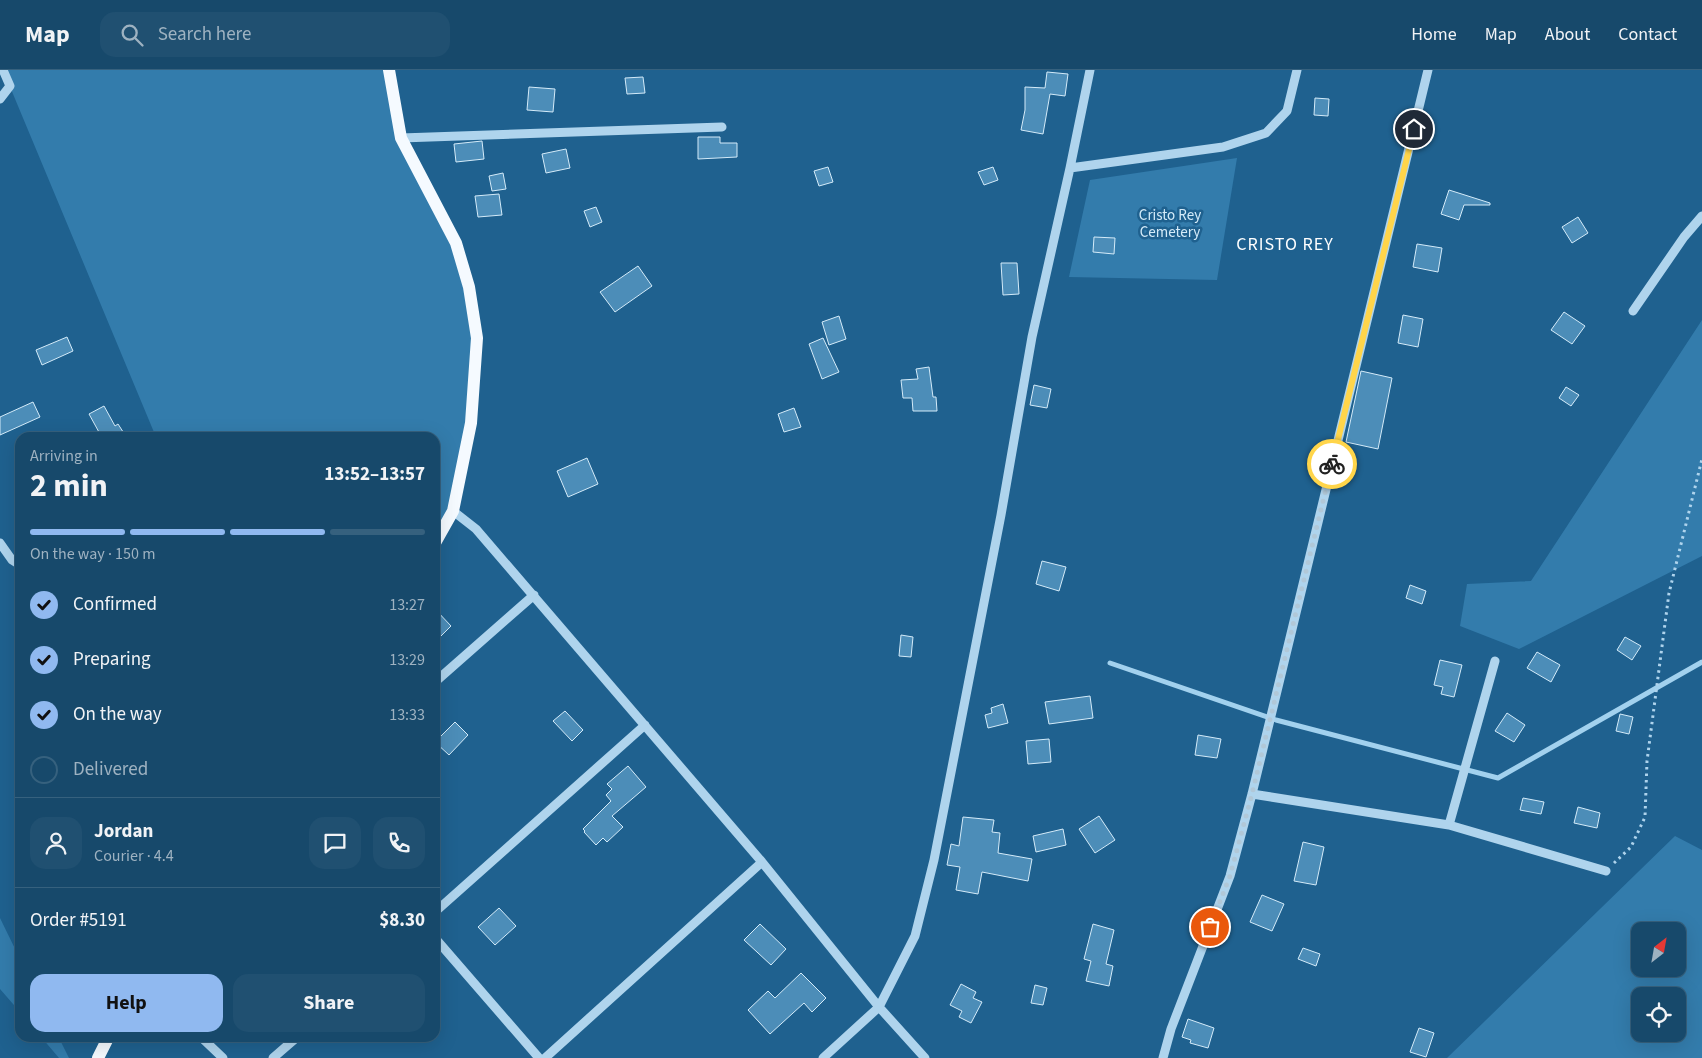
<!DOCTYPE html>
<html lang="en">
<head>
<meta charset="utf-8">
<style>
  body { margin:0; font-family:"Source Sans 3",sans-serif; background:#205071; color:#f1f3f6; height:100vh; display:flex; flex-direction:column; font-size:19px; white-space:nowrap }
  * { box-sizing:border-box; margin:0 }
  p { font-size:16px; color:#9eb2c1 }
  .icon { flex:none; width:28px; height:28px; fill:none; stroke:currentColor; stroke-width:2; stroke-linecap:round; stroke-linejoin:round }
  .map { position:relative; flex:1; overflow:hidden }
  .details { position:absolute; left:15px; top:362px; width:425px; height:610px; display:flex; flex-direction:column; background:#17496b; border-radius:15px; box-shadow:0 5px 20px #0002,0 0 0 1px #36617e }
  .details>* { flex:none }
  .needle { width:32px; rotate:31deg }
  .tools { position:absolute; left:1631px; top:852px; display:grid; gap:10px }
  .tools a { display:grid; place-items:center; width:55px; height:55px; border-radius:10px; background:#17496b; box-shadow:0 5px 20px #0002,0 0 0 1px #36617e; font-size:25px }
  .pin { position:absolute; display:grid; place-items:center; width:42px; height:42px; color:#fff; margin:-21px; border:2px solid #fff; border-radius:50%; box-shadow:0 1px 5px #0007 }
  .courier { position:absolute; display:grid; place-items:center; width:50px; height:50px; margin:-25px; border:4px solid #ffd54a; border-radius:50%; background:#fff; color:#222; box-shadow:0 1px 6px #0007 }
  .overview em { font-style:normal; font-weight:700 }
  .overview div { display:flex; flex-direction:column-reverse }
  .overview { display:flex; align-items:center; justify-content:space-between; height:85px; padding:0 15px }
  h1 { font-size:32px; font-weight:700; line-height:38px }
  .bar { display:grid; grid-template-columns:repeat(4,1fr); gap:8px 5px; align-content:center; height:60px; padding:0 15px }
  .bar i { height:6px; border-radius:4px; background:#36617e }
  .bar .selected { background:#90b9f0 }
  .bar p { grid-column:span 4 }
  .line { display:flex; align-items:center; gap:12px; padding:0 15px; border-top:1px solid #36617e }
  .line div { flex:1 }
  .round { display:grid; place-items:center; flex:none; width:52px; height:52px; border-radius:15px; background:#205071 }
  ol { padding:0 15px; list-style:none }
  li { display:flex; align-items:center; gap:15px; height:55px }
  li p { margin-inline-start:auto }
  li .icon { padding:5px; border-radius:50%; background:#90b9f0; color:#111; stroke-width:4 }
  li:last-child { color:#9eb2c1 }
  li i { width:28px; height:28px; border:2px solid #36617e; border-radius:50% }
  .primary-button { display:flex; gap:10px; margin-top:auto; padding:10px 15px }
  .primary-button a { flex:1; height:58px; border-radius:15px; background:#90b9f0; color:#111; font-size:20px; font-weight:700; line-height:58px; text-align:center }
  .primary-button a+a { background:#205071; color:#f1f3f6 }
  header { display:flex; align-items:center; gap:30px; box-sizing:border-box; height:70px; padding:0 25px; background:#17496b; border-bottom:1px solid #36617e }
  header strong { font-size:24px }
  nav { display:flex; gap:28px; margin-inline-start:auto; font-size:18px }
  .search { width:350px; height:45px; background:#205071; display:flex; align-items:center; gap:12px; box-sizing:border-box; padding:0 18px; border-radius:15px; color:#9eb2c1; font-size:19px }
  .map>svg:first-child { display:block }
</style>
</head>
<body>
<header>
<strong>Map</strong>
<div class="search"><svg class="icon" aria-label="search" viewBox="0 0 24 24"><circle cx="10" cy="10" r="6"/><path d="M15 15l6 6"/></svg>Search here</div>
<nav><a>Home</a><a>Map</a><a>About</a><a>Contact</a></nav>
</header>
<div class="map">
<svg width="1702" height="988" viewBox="0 0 1702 988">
  <rect width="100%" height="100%" fill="#1f618f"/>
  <path fill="#337cac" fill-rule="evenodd" d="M3,0H389L401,68L456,173L477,268L453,441L435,473V368L156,367Z
    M1237,88L1217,210L1069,207L1090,110Z
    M1702,250V486L1519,579L1460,556L1467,514L1531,511Z
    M1675,766L1702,780V988H1447ZM1678,861V899H1640V861ZM1678,926V964H1640V926Z
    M0,848L20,889V942L0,919Z
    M42,968H59L69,988H59Z"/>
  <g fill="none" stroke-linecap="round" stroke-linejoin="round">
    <path stroke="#a2d1ee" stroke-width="5" d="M1110,593L1276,650L1498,708L1702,592"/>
  </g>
  <path fill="#4c8db8" stroke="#d4ebf9" d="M1047,2L1068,4L1065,26L1050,24L1043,64L1021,60L1025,40V17L1045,18Z
    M643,7L645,23L627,24L625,8Z
    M529,17L555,19L553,42L527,40Z
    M1315,28L1329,29L1328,46L1314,45Z
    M698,67H720V73H737V87L698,89Z
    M482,71L484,89L456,92L454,74Z
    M566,79L570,98L546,103L542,84Z
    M828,97L833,112L819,116L814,101Z
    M993,97L998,110L984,115L978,102Z
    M503,103L506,119L492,121L489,106Z
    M1449,120L1490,133V135H1464L1459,150L1441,144Z
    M499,124L502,145L478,147L475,126Z
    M596,137L602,152L590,157L584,141Z
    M1578,147L1588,163L1572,173L1562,157Z
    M1094,167L1115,168L1114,184L1093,182Z
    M1417,174L1442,178L1438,202L1413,197Z
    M1001,193H1017L1019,224L1003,225Z
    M638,196L652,216L615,242L600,222Z
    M1564,242L1585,256L1572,274L1551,260Z
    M1403,245L1423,249L1418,277L1398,273Z
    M839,246L846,269L829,275L822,252Z
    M67,267L73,281L42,295L36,280Z
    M823,268L839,302L822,309L809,274Z
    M929,297L933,327H936L937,341H913L912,328H903L901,310L918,309L916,299Z
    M1361,301L1392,308L1378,379L1346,372Z
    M1034,315L1051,319L1047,338L1030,335Z
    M1566,317L1579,325L1571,336L1559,328Z
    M33,332L40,347L0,365V347Z
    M104,336L115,356L118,354L127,368H95L100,364L89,344Z
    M794,338L801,357L784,362L778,344Z
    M587,388L598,414L568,427L557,401Z
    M1042,491L1066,497L1059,521L1036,514Z
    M1410,515L1426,521L1422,534L1406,528Z
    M435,539L451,556L435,572Z
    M901,565L913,567L911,587L899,586Z
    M1625,567L1641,576L1632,590L1617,580Z
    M1537,582L1560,595L1551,612L1527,598Z
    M1440,590L1462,595L1454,627L1441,624L1443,617L1434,615Z
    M1090,626L1093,648L1049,654L1045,632Z
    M1003,634L1008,653L988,658L985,645L992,643L991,638Z
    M565,641L583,660L572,671L553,651Z
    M1507,643L1525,655L1514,672L1495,661Z
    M1620,644L1633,647L1629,664L1616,661Z
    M455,652L468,665L449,685L435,672Z
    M1198,665L1221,669L1217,688L1195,685Z
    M1049,669L1051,692L1028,694L1026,671Z
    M628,696L646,717L612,746L623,757L607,772L603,768L596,775L584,762L585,761L583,759L611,731L606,725L612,719L607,714Z
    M1523,728L1544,732L1541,744L1520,740Z
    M1578,737L1600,743L1597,758L1574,753Z
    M1099,746L1115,770L1095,783L1079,759Z
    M963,747L994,750L992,762L1000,763L998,783L1032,789L1028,811L982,802L978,824L956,820L960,797L947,795L951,774L959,776Z
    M1063,759L1066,775L1036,782L1033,766Z
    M1303,772L1324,777L1316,815L1294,811Z
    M1262,825L1284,834L1272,861L1250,852Z
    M499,838L516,856L495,875L478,857Z
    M760,854L786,879L771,895L744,870Z
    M1093,854L1114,860L1106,894L1113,896L1109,916L1086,911L1091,891L1084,889Z
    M1303,878L1320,884L1316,896L1298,889Z
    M801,903L826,928L812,942L804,933L770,964L748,940L768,921L775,928Z
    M961,914L976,922L973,928L982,932L971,953L959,947L962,941L950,935Z
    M1035,915L1047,918L1043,935L1031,933Z
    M1188,949L1214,958L1208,978L1190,973L1191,970L1182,967Z
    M1419,958L1434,963L1426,987L1410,982Z"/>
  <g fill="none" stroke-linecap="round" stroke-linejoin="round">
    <path stroke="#afd4ed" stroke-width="3" stroke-dasharray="2.5 4" stroke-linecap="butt" d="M1614,793L1631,777L1645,747L1647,691L1669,523L1702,389"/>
    <path stroke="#afd4ed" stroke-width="9" d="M0,29L10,16L3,0
      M401,68L722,57
      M1070,98L1223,77L1266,63L1287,41L1297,0
      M1633,241L1684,167L1702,146
      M453,441L476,459L762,792L879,937L925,988
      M0,473L12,490L20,495
      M435,612L534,525
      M1252,724L1449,755L1606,801
      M1449,755L1495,591
      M435,842L645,655
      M435,868L539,988
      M202,968L223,988
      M273,988L296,968
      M545,988L762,792
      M823,988L879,937L915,866L934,790L1001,445L1032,267L1070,98L1090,0
      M1163,988L1171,959L1230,806L1252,724L1428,0"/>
    <path stroke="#f5faff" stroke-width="12" d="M389,0L401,68L456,173L469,217L477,268L471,353L453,441L435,473
      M98,988L108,968"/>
  </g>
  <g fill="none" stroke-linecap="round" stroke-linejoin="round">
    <path stroke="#b1c8d8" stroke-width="5" stroke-dasharray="0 9" d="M1210,857L1230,806L1252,724L1332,394"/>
    <path stroke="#ffd54a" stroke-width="6" d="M1332,394L1414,59"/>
  </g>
  <g text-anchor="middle" stroke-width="5" stroke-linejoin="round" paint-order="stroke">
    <g font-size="15" fill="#d4ebf9" stroke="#1f618f">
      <text x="1170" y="150">Cristo Rey<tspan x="1170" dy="17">Cemetery</tspan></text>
    </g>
    <g font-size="18" letter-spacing="1" fill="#fff" stroke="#1f618f">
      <text x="1285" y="180">CRISTO REY</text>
    </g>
  </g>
</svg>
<div class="tools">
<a><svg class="needle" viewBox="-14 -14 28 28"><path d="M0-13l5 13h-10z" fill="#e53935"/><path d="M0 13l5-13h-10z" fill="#9eb2c1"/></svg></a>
<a><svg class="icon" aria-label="locate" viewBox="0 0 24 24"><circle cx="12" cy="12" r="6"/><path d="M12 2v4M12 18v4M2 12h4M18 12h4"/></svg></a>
</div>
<div class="pin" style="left:1210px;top:857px;background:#ea580c"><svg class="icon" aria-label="bag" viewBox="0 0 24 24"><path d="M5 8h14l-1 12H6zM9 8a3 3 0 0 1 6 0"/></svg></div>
<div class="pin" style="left:1414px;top:59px;background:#1f2937"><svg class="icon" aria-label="home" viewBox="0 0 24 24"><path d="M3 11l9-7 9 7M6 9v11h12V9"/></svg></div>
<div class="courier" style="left:1332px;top:394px"><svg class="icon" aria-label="bike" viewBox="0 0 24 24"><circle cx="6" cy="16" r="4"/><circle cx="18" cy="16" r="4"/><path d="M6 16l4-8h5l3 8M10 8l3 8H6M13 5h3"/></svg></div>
<section class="details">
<div class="overview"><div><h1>2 min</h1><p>Arriving in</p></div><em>13:52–13:57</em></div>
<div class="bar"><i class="selected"></i><i class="selected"></i><i class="selected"></i><i></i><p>On the way · 150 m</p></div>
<ol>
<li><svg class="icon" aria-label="check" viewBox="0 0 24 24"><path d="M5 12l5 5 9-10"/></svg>Confirmed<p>13:27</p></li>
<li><svg class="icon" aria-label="check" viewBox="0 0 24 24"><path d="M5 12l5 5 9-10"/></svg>Preparing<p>13:29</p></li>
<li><svg class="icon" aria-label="check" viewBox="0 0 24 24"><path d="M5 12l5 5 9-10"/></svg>On the way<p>13:33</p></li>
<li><i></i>Delivered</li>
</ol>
<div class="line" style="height:90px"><a class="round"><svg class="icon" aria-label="person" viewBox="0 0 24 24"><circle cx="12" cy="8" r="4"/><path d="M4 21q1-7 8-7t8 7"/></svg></a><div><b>Jordan</b><p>Courier · 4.4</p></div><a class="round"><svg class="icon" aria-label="chat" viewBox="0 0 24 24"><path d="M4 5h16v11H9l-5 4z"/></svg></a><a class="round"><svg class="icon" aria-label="phone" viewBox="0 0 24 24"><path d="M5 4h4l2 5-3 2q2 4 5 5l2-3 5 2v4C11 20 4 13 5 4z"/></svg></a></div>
<div class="line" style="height:65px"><div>Order #5191</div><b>$8.30</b></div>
<div class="primary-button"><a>Help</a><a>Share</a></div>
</section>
</div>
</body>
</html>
